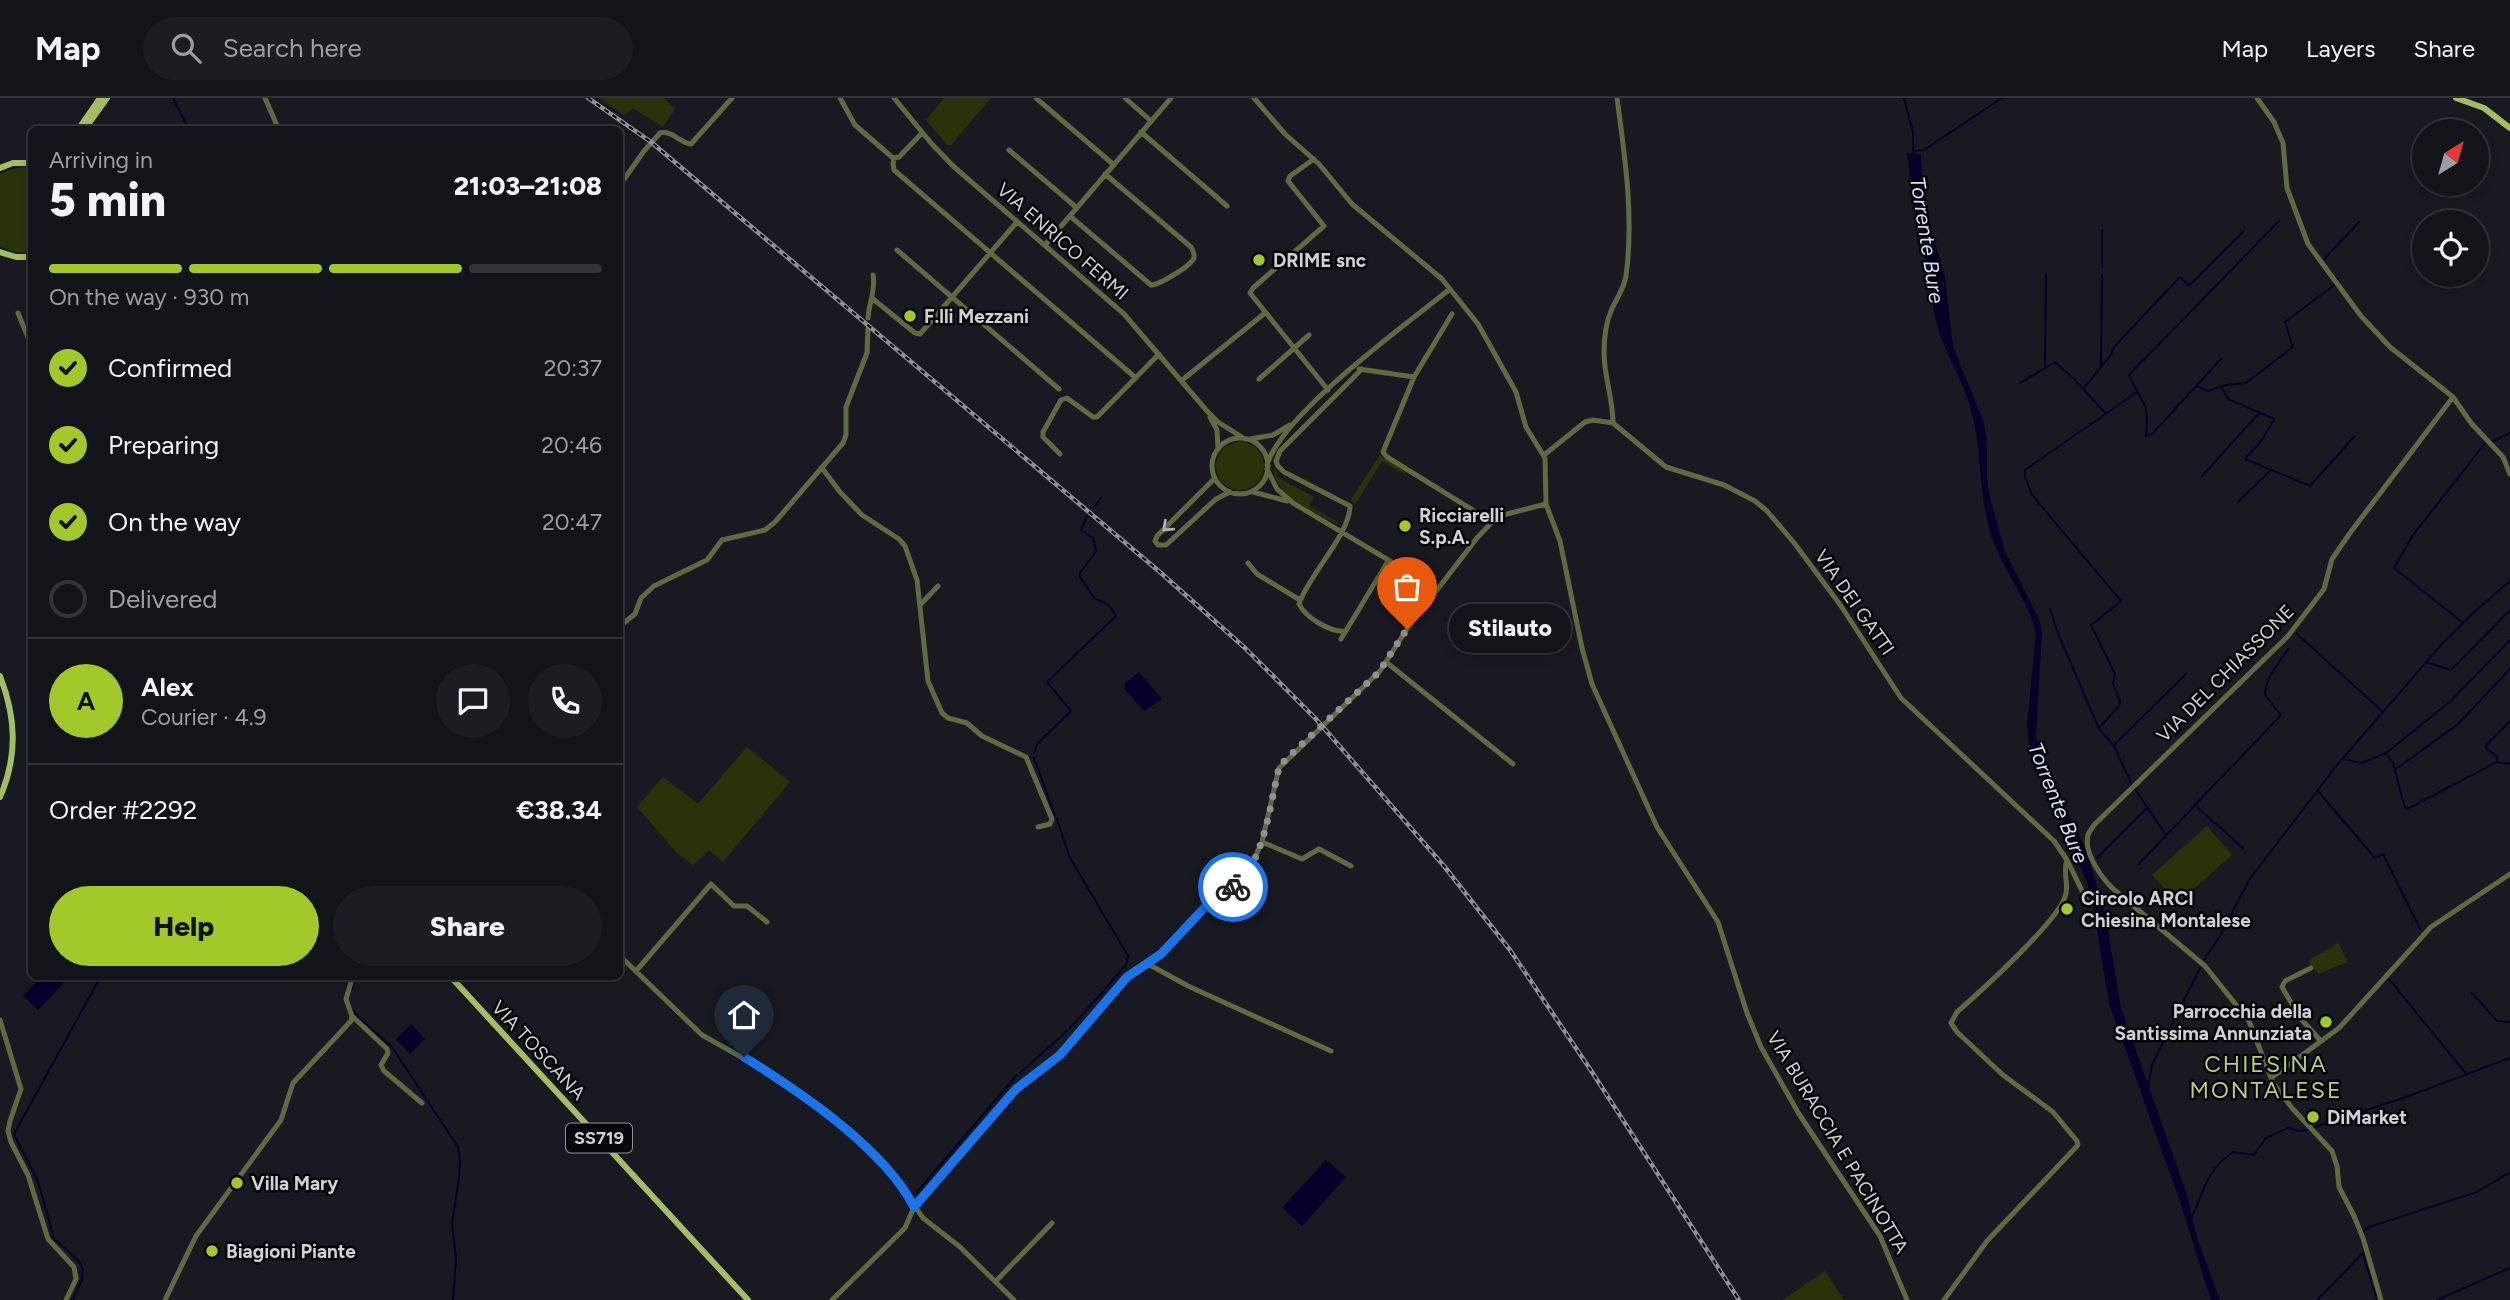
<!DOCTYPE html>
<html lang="en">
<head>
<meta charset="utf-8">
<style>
  body { margin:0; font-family:Figtree,sans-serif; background:#1c1d22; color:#f1f3f6; height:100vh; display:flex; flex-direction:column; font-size:26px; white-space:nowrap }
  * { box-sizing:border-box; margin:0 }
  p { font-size:23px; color:#9d9ea2 }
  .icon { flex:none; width:38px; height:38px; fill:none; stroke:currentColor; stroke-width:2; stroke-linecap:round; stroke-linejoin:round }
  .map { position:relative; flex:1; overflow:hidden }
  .sheet { position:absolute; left:28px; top:28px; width:595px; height:854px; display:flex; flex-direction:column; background:#131419; border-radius:10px; box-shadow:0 4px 10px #0003,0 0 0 2px #323338 }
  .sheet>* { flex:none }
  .needle { width:46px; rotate:37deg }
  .fabs { position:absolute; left:2412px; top:21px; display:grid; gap:14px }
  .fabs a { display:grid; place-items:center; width:77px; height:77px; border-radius:50%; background:#131419; box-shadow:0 4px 10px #0003,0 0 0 2px #323338; font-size:35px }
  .pin { position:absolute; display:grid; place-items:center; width:60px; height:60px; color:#fff; margin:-72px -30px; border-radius:50% 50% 50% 0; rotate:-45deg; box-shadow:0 0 7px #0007 }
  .pin .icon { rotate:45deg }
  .courier { position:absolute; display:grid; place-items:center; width:70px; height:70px; margin:-35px; border:5px solid #1a73e8; border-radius:50%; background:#fff; color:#222; box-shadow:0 2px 9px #0007 }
  .bubble { position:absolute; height:49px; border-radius:24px; background:#131419; box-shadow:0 4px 10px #0003,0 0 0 2px #323338; font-size:23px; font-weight:800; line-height:49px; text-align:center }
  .summary em { font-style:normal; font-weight:800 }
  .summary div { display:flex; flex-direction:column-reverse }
  .summary { display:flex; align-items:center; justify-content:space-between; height:119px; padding:0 21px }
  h1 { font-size:46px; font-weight:800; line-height:52px }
  .bar { display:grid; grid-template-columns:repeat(4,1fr); gap:10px 7px; align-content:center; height:84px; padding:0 21px }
  .bar i { height:9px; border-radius:5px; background:#323338 }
  .bar .active { background:#a2c929 }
  .bar p { grid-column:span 4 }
  .line { display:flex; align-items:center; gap:18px; padding:0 21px; border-top:2px solid #323338 }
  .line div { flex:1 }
  .round { display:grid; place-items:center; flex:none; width:74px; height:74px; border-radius:37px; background:#1c1d22 }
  ol { padding:0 21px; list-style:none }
  li { display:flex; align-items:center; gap:21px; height:77px }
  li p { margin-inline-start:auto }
  li .icon { padding:7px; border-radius:50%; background:#a2c929; color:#111; stroke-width:4 }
  li:last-child { color:#9d9ea2 }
  li i { width:38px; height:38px; border:4px solid #323338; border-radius:50% }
  .action { display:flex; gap:14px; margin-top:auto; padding:14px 21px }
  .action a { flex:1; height:80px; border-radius:42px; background:#a2c929; color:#111; font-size:28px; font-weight:800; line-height:80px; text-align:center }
  .action a+a { background:#1c1d22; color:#f1f3f6 }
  header { display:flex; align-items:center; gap:42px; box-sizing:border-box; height:98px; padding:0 35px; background:#131419; border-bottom:2px solid #323338 }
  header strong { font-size:33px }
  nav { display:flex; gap:38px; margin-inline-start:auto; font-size:24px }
  .search { width:490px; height:63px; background:#1c1d22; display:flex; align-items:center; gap:18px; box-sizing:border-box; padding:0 24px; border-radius:38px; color:#9d9ea2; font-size:26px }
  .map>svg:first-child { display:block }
</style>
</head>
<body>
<header>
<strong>Map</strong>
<div class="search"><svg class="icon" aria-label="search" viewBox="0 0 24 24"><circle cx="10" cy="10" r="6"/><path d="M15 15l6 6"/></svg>Search here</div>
<nav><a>Map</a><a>Layers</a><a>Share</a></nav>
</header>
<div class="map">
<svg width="2510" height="1202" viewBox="0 0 2510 1202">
  <rect width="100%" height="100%" fill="#191a21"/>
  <path fill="#28330a" d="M599,0H664L675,11L663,29L633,10L625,17L623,16Z
    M944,0H991L951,47H947L926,22Z
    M21,69L32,70L31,154C20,156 10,154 0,148V75Z
    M1216 368a24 24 0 1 1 48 0a24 24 0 1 1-48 0Z
    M1380,357L1406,374L1404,376L1382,363L1356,405L1350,403Z
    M1274,370L1278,376L1277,379L1314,399L1309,408L1338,424L1337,426C1314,413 1275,399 1274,370Z
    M747,649L790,684L723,764L709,752L693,767L677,755L637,709L663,679L698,706Z
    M2207,728L2232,757L2178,805L2152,777Z
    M2338,845L2348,864L2318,876L2308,863Z
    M1825,1173L1844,1202H1783Z"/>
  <path fill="#04012b" d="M1907,55L1921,57L1923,105L1945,179L1953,249L1983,322L1987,344V382L1991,404L2005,454L2039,521L2042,534L2036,639L2046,668L2086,752L2105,815L2121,910L2186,1094L2197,1140L2220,1202H2211L2179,1101L2109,905L2091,796L2057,707L2029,647L2027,626L2036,536C2028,500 2001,470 1990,434C1978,392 1982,349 1970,308C1958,269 1930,234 1933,192L1914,111Z
    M1139,574L1162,601L1144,613L1124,591L1125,585Z
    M42,878L69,879L38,912L23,898Z
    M411,926L425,941L410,956L396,941Z
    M1326,1062L1346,1079L1302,1128L1282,1110Z"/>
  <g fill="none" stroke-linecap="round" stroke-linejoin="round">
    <path stroke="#04012b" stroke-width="2" d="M173,0L189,32
      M1904,0L1913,34V56
      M1914,53L1924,52L2002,0
      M2324,161L2359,124
      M2102,169V132
      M2221,261L2152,336L2146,338C2150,301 2141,306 2129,277L2279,123
      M2045,268L2046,176
      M2101,268L2102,177
      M2020,285L2055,264L2075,282L2105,315
      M2197,288L2208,293L2226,287L2246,285L2293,249L2285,224L2333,188L2338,181L2335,179
      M2222,289L2228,301L2274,321L2262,342L2245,361L2310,388L2355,338
      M2083,291L2111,257L2113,250L2180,179L2189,188L2244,133
      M2492,344L2510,335
      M2202,378L2260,314
      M2238,404L2270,373
      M1094,409L1101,400
      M2050,511L2057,533L2099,631L2114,648L2132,687
      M2462,524L2394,470L2413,437L2486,344
      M2296,535L2383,614
      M2428,565L2451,572L2510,512
      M2100,629L2119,608L2120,603L2113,585L2115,576L2091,527L2121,503L2032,397L2025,379V372L2137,294
      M2114,647L2186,576
      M1034,655L1037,646L1071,613L1047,584L1116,518L1108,506L1095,501L1080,479V475L1096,453L1093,440L1081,432L1088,416
      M2387,656L2393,665L2404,707L2407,711L2497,664L2510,666
      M1034,660L1055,718
      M2343,661L2362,665L2386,655L2451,603L2510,542
      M2497,663V659L2485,649L2510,623
      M2396,671L2458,626L2510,571
      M2135,691L2166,737
      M2318,693L2375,760L2383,756L2420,831
      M2197,709L2243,750
      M1057,721L1069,758L1128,858L1126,867L1105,891
      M2097,760L2148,709
      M2139,766L2281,617L2265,597C2266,578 2278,567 2288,551
      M2204,862L2220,838L2249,782L2337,667L2442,546L2471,517L2510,483
      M2389,881L2467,977
      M352,891L356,878
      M2472,895L2497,923L2510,924
      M351,910L360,921L392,949L458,1049L460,1062L459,1080L452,1126L456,1161L453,1202
      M1070,930L1103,894
      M1020,975L1067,933
      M2148,990L2152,967L2200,870
      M2315,1029L2406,999L2510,960
      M917,1094L1017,977
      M2192,1118C2206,1090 2204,1075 2233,1054L2254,1057L2266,1040L2288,1030L2299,1033L2308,1032
      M2364,1138V1133L2369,1129L2477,1094L2510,1074
      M2363,1156L2376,1198
      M73,1202L82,1181L83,1171L78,1162L54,1141L38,1083L14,1036L101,878
      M2317,1202L2363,1155
      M2437,1202L2510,1170"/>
    <path stroke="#5e6b41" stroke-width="5" d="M265,0L279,32
      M840,0L855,27L893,60L899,59L922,35
      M894,0L931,45L953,68L1124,216L1207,313L1218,324L1245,341
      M1036,0L1114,67
      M1125,0L1151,23
      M1254,0L1285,36L1319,66L1352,106L1442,181L1478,226L1516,294L1526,329L1545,360L1546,406L1560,443L1582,550L1592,586L1657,729L1718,824L1747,915L1761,949L1799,1016L1880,1138L1907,1202
      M2257,0L2274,24L2283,45L2287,90L2308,146L2361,218L2390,249L2453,299L2471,325L2503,359L2510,376
      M1141,34L1227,108
      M1009,52L1077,110
      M894,61L893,66L894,72L1136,280
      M1314,61L1290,78L1288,83L1324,128L1253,190L1250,195L1328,292
      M620,87L644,53L660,35C672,32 680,45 691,46L732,0
      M1070,118L1151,187C1159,187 1191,168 1194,160C1195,155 1193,153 1191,149L1105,76
      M1045,147L1171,0
      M897,152L1059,291
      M873,201L915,235L920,236L1017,124
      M18,215L32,249
      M1452,216L1414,279L1383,354L1387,359L1492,424
      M868,220C869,204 876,192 873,177
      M1359,271L1414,279
      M1259,281L1309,237
      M1181,283L1265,215
      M1210,319L1217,332L1218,351
      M1613,325C1613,301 1604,278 1604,255C1604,241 1606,225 1611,213C1616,201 1624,191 1626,178C1634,119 1625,59 1617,0
      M1212 368a28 28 0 1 1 56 0a28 28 0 1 1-56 0Z
      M1250,341L1273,337L1290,327
      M1060,356L1043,339V334L1061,302L1067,300L1093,319H1097L1159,256
      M1544,357L1585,324L1593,322L1613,325L1666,369L1724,387L1755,403L1767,413L1795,446L1841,508L1901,600L2054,743L2067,762L2087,803L2092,806L2118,795L2205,868L2249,923L2273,985L2292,1010L2332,1053L2337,1068L2339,1089L2354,1118L2363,1140L2381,1202
      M1267,367C1282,316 1405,227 1450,191
      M822,370L840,394L862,417L899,441L905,448L917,482L928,583L942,615L948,620L967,625L982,638L1026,659L1052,721L1050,726L1038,729
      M1267,371L1277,391L1293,405L1437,491
      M1215,380L1157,438L1155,443L1158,447H1166L1216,401L1230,394
      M1253,394L1287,403
      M1248,465L1257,476L1300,502
      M920,507L938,488
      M620,528L635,516L641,500L654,488L707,462L722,442L765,432L775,424L843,345L846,337V309L867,255L868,230
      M1346,533C1331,535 1306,520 1299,506C1308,478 1350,436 1350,408L1284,374L1278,368L1276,363L1280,353L1362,271
      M1341,541L1388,463
      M1386,564L1513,666
      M1262,744L1302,761L1319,751L1351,768
      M2118,795C2104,784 2083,756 2088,737C2089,733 2092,731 2094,727L2288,538L2324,491L2332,461L2350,435L2453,299
      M620,858L702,937L775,978L836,1022L895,1080L923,1120L960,1149L1014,1202
      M1148,866L1188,888L1331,953
      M2311,870L2285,883L2282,889L2300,920L2321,943
      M636,873L711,786L734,808H747L767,824
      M352,918L387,951L388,955L381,967L384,973L422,1005
      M0,922L21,991L10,1023L8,1033L11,1044L28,1077L48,1141L74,1169L76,1181L66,1202
      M2271,980L2339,930L2431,829L2510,776
      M996,1183L1052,1125
      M165,1202L196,1138L281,1022L293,985L351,923L352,918L346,901L353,878
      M832,1202L905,1130L914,1109L1016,991L1061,957L1127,879L1155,862L1207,807L1245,780L1262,744L1279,670L1380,573L1407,531L1477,440L1492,424L1503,417L1546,406
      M1944,1202L1987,1143L2078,1047L2077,1043L2053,1014L2003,977L1957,934L1951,925L1957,914C1981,893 2056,825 2065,799C2070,787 2062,775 2067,762"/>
    <path stroke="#a2bd63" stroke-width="6" d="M2456,0L2484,10L2510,30
      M78,32L100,0
      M84,32L107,0
      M0,70L13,65H32
      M0,154L16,159H32
      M0,578C16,619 18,658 0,699
      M450,878L748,1202"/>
    <defs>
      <path id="rail" d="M588,0L651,44L1161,475L1245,550L1315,620L1444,768L1510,852L1592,974L1739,1202"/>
    </defs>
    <use href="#rail" stroke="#8f9095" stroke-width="4.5"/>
    <use href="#rail" stroke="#050608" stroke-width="2" stroke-dasharray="5" stroke-linecap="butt"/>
  </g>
  <defs><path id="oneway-chevron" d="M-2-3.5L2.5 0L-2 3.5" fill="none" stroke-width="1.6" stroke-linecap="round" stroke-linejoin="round" transform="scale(1.75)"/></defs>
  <use stroke="#adb2a9" href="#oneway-chevron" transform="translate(1167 429) rotate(137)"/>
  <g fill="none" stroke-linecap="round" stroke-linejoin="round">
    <path stroke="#8f9196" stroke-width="7" stroke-dasharray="0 12.6" d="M1233,789C1264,767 1270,706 1279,670L1285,662L1378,575L1407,531"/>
    <path stroke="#1a73e8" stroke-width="9" d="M744,959C800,994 884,1050 914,1109L1016,991L1060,957L1127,879L1161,856L1207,807L1233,789"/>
  </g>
  <g fill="#a2c929" stroke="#050608" stroke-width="2.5">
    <circle cx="1259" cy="162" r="7"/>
    <circle cx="910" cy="218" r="7"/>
    <circle cx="1405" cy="428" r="7"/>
    <circle cx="2067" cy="811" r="7"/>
    <circle cx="2326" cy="924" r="7"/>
    <circle cx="2313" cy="1019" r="7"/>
    <circle cx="237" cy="1085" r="7"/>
    <circle cx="212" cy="1153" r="7"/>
  </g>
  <g text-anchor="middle" stroke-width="5" stroke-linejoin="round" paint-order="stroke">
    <rect fill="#050608" stroke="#929498" stroke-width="2" x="566" y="1025.5" width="66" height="29" rx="5"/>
    <g font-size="18" font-weight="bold" fill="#cfd1d5">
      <text x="599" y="1046">SS719</text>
    </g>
    <g font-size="19" fill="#cfd1d5" stroke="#050608">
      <text transform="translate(1063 143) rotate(41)" y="7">VIA ENRICO FERMI</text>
      <text transform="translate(1855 504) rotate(55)" y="7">VIA DEI GATTI</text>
      <text transform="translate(2225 575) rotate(-45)" y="7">VIA DEL CHIASSONE</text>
      <text transform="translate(539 952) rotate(47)" y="7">VIA TOSCANA</text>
      <text transform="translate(1838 1044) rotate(59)" y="7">VIA BURACCIA E PACINOTTA</text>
    </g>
    <g font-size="19" font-weight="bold" fill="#cfd1d5" stroke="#050608" text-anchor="start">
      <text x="1273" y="169">DRIME snc</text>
      <text x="924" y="225">F.lli Mezzani</text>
      <text x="1419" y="424">Ricciarelli<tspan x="1419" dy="22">S.p.A.</tspan></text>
      <text x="2081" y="807">Circolo ARCI<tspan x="2081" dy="22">Chiesina Montalese</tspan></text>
      <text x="2312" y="920" text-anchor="end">Parrocchia della<tspan x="2312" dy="22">Santissima Annunziata</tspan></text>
      <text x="2327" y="1026">DiMarket</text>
      <text x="251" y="1092">Villa Mary</text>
      <text x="226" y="1160">Biagioni Piante</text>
    </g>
    <g font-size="21" font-style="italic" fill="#d6dfff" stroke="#050608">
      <text transform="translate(1927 142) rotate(81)" y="7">Torrente Bure</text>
      <text transform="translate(2058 705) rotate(68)" y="7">Torrente Bure</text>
    </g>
    <g font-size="23" letter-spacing="2" fill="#b5cd84" stroke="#050608">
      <text x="2266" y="974">CHIESINA<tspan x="2266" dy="26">MONTALESE</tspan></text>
    </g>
  </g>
</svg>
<div class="fabs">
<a><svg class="needle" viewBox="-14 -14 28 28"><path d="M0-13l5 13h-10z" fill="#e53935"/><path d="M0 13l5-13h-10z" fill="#9d9ea2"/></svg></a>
<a><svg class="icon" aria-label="locate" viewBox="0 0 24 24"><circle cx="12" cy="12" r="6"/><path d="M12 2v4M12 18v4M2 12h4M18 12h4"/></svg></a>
</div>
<div class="pin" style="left:1407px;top:531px;background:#ea580c"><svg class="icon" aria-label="bag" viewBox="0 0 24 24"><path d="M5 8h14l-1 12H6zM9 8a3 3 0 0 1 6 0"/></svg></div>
<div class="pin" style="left:744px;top:959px;background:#1f2937"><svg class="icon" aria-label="home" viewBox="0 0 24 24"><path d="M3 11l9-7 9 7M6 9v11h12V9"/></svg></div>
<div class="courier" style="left:1233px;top:789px"><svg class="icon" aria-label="bike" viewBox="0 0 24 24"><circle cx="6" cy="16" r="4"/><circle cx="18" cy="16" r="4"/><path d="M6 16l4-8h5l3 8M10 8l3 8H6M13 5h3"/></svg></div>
<div class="bubble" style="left:1449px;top:506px;width:122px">Stilauto</div>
<section class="sheet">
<div class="summary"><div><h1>5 min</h1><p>Arriving in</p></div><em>21:03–21:08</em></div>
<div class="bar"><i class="active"></i><i class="active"></i><i class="active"></i><i></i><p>On the way · 930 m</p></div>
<ol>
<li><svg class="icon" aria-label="check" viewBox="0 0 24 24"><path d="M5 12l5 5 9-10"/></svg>Confirmed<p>20:37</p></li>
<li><svg class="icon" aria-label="check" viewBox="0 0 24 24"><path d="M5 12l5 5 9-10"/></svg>Preparing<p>20:46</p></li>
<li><svg class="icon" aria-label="check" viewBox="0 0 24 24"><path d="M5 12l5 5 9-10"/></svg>On the way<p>20:47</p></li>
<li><i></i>Delivered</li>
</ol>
<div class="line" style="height:126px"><b class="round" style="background:#a2c929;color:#111">A</b><div><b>Alex</b><p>Courier · 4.9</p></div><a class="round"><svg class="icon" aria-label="chat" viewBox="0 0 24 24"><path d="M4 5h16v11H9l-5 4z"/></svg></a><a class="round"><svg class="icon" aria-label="phone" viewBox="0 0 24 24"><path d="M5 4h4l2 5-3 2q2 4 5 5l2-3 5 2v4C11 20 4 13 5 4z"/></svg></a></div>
<div class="line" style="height:91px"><div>Order #2292</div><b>€38.34</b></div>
<div class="action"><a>Help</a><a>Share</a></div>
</section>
</div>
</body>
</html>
